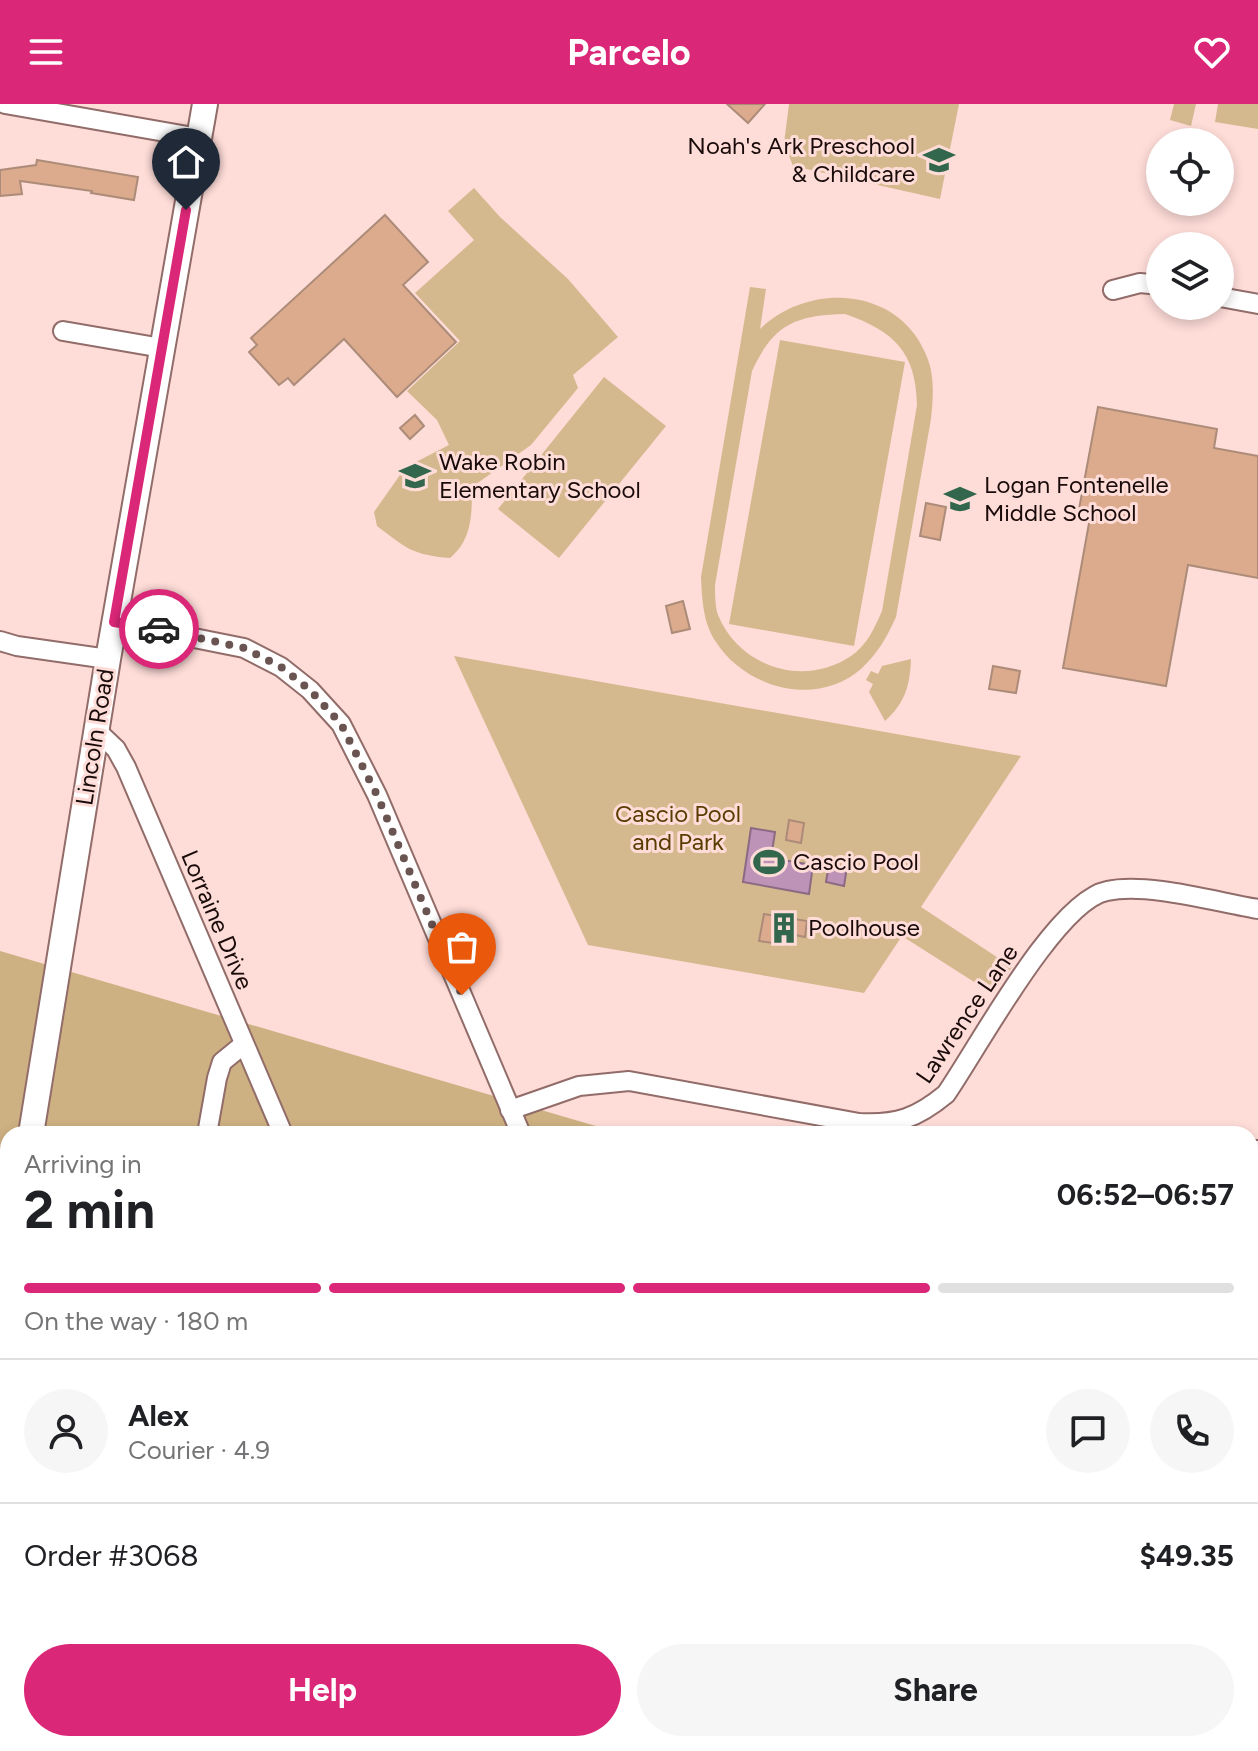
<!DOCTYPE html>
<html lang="en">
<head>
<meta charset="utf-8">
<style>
  body { margin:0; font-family:Figtree,sans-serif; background:#f6f6f6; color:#202124; height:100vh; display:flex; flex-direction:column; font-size:30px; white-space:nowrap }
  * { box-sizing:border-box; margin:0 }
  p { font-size:26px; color:#757577 }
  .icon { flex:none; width:44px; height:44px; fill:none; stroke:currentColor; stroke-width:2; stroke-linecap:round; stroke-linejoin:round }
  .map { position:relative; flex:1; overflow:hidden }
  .side { position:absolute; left:0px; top:1022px; width:1258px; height:626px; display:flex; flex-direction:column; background:#fff; border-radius:24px 24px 0 0; box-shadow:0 4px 12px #0003 }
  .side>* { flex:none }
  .fabs { position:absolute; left:1146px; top:24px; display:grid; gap:16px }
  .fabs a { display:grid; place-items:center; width:88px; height:88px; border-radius:50%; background:#fff; box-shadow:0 4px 12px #0003; font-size:40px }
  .pin { position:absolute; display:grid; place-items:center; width:68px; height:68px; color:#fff; margin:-82px -34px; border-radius:50% 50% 50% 0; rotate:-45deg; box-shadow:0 0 8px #0007 }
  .pin .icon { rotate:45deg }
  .courier { position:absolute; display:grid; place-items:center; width:80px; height:80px; margin:-40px; border:6px solid #db2777; border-radius:50%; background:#fff; color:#222; box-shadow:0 2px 10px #0007 }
  .overview em { font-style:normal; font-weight:700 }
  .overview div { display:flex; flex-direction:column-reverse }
  .overview { display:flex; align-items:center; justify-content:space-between; height:136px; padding:0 24px }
  h1 { font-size:52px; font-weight:700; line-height:60px }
  .bar { display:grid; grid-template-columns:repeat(4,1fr); gap:12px 8px; align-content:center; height:96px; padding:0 24px }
  .bar i { height:10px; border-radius:6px; background:#e0e0e0 }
  .bar .on { background:#db2777 }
  .bar p { grid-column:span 4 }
  .line { display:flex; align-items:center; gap:20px; padding:0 24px; border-top:2px solid #e0e0e0 }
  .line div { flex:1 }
  .round { display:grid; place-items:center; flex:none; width:84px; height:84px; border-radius:42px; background:#f6f6f6 }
  .button { display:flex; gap:16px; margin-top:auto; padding:16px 24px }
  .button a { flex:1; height:92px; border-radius:48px; background:#db2777; color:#fff; font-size:32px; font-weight:700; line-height:92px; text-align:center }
  .button a+a { background:#f6f6f6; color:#202124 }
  header { display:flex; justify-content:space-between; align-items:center; height:104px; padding:0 24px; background:#db2777; color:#fff; font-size:36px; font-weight:700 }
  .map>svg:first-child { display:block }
</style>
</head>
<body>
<header><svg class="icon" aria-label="menu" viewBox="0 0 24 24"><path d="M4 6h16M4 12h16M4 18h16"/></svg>Parcelo<svg class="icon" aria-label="heart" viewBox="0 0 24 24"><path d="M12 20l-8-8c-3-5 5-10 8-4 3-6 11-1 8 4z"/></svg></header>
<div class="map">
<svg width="1258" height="1647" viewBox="0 0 1258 1647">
  <rect width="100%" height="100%" fill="#fedcd8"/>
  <path fill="#d5b98e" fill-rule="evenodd" d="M789,0H959L940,95L793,62L784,39Z
    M1174,0H1196L1191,22L1170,16Z
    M1218,0H1258V25L1215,18Z
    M474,84L500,113L568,175L618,233L573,271L578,284L531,341L472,383C472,410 472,436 450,454C412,451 406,444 377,422L374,408L400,371L410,361L449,341L437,316L407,287L460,237L415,189L474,136L448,107Z
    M750,183L766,185L760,225C810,177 900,183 927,253C935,273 933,294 931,315L896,513C887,533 878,549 862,564C818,604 746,585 716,538C703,519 702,495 701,473ZM845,210C894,227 916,248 917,301L882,507C874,525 867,541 851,552C804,584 739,563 718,511C715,502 715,490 715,481L752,267C773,221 795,211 845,210Z
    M780,236L905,258L854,542L729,520Z
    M604,273L666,322L559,454L498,405Z
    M454,552L1021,652L921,803L1012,863L993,890L902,832L864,889L588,841Z
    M911,555C910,582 905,599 885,617L869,588L873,580L866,576L871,567L878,570L882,562Z"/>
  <path fill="#ceb182" d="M0,847L623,1030H8V1640H1250V1199L1258,1201V1647H0Z"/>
  <path fill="#bd93b8" stroke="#8c6a84" stroke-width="2" d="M751,724L775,728L771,754L813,761L809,790L743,778Z
    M829,760L847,763L844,782L826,778Z"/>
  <path fill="#dcaa8d" stroke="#ac8c79" stroke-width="2" d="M727,0H765L748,19Z
    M37,56L138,73L134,96L91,89L92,87L20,77L22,90L0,92V66L36,61Z
    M385,111L428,158L403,181L456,238L397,293L344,235L294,281L288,274L279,281L249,248L257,241L251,234Z
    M1098,303L1217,325L1214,344L1258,352V474L1188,461L1166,582L1063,564L1091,408L1079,405Z
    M415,311L424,322L410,335L400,324Z
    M926,399L946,403L940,436L920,432Z
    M683,497L690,525L672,529L666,502Z
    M993,562L1020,567L1016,589L989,585Z
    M789,716L804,719L801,739L786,736Z
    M764,810L807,817L805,833L790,830L788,841L759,837Z"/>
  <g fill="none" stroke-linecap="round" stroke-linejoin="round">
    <defs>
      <path id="minor" d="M5,0L199,34
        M1113,186L1140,179L1160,181
        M1220,193L1258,200
        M63,227L162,244
        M114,518L244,544L281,563L310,586L341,620L377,691L521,1030
        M0,537L17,542L108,555
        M97,627L116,645L126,663L283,1030
        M510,1006L579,982L629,977L859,1019C897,1021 917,1014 946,990C978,944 1056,797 1107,787C1147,778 1216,798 1258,805
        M207,1030L217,974L222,958L244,940
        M1250,1047L1258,1046
        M1250,1291L1258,1289
        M0,1436L8,1437
        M681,1640L682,1647
        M1099,1647L1101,1640"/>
      <path id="secondary" d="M31,1030L108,555L205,0
        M0,1227L8,1177"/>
    </defs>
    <use href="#minor" stroke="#916c69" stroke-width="22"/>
    <use href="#secondary" stroke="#916c69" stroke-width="28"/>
    <use href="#minor" stroke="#fff" stroke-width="18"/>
    <use href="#secondary" stroke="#fff" stroke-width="24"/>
  </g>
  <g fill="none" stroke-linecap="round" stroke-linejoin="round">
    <path stroke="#695452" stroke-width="8" stroke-dasharray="0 14.4" d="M159,525L244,544L281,563L310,586L341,620L377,691L462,891"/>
    <path stroke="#db2777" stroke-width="10" d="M159,525L114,518L186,106"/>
  </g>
  <defs>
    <symbol id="school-bare" viewBox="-9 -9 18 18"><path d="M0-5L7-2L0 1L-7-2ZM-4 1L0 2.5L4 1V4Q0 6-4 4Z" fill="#32674d" stroke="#fedcd8" stroke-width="2.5" paint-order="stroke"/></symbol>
    <symbol id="stadium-bare" viewBox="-9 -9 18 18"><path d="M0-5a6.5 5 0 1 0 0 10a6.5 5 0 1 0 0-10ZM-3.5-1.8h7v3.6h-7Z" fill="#32674d" stroke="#fedcd8" stroke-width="2.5" paint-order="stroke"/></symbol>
    <symbol id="building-bare" viewBox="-9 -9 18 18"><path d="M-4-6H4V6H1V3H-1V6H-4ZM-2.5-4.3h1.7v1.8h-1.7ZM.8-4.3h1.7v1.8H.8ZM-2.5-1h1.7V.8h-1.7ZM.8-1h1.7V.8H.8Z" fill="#32674d" stroke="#fedcd8" stroke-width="2.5" paint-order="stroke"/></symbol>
  </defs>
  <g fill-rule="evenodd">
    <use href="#school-bare" x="917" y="34" width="44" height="44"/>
    <use href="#school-bare" x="393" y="350" width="44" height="44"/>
    <use href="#school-bare" x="938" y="373" width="44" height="44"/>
    <use href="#stadium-bare" x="747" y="736" width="44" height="44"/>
    <use href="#building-bare" x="762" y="802" width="44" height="44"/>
  </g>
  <g text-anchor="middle" stroke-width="6" stroke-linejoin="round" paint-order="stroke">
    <g font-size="24" fill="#190b0a" stroke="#fedcd8" text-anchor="start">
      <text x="915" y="50" text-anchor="end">Noah's Ark Preschool<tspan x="915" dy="28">&amp; Childcare</tspan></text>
      <text x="439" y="366">Wake Robin<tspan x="439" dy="28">Elementary School</tspan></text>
      <text x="984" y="389">Logan Fontenelle<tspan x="984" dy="28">Middle School</tspan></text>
      <text x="793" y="766">Cascio Pool</text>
      <text x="808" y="832">Poolhouse</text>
    </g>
    <g font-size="24" fill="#190b0a" stroke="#fedcd8">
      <text transform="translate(95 633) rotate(-81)" y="8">Lincoln Road</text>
      <text transform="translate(217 816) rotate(67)" y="8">Lorraine Drive</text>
      <text transform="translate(967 910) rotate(-56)" y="8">Lawrence Lane</text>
    </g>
    <g font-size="24" fill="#5a3c00" stroke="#fedcd8">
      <text x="678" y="718">Cascio Pool<tspan x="678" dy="28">and Park</tspan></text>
    </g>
  </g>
</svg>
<div class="fabs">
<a><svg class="icon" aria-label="locate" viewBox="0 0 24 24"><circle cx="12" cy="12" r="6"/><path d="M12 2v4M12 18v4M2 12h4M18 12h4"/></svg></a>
<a><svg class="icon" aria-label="layers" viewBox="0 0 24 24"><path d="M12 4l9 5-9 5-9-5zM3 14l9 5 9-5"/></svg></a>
</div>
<div class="pin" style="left:462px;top:891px;background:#ea580c"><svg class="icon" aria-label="bag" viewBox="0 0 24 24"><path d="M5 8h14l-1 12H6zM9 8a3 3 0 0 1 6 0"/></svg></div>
<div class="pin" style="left:186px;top:106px;background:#1f2937"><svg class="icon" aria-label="home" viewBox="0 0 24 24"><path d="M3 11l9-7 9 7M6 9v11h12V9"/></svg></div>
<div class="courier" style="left:159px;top:525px"><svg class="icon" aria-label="car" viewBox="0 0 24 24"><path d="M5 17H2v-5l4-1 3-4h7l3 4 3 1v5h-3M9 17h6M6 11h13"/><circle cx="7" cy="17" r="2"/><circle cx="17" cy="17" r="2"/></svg></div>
<section class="side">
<div class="overview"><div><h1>2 min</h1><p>Arriving in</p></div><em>06:52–06:57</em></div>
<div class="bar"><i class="on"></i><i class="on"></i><i class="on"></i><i></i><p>On the way · 180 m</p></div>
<div class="line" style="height:144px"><a class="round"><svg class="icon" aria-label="person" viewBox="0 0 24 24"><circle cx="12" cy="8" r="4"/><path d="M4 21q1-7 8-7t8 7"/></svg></a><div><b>Alex</b><p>Courier · 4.9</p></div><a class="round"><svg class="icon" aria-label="chat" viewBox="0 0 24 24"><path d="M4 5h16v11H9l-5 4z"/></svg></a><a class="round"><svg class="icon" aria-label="phone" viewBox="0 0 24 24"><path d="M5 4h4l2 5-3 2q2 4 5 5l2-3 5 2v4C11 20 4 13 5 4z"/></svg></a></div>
<div class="line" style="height:104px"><div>Order #3068</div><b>$49.35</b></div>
<div class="button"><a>Help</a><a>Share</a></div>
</section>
</div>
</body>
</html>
